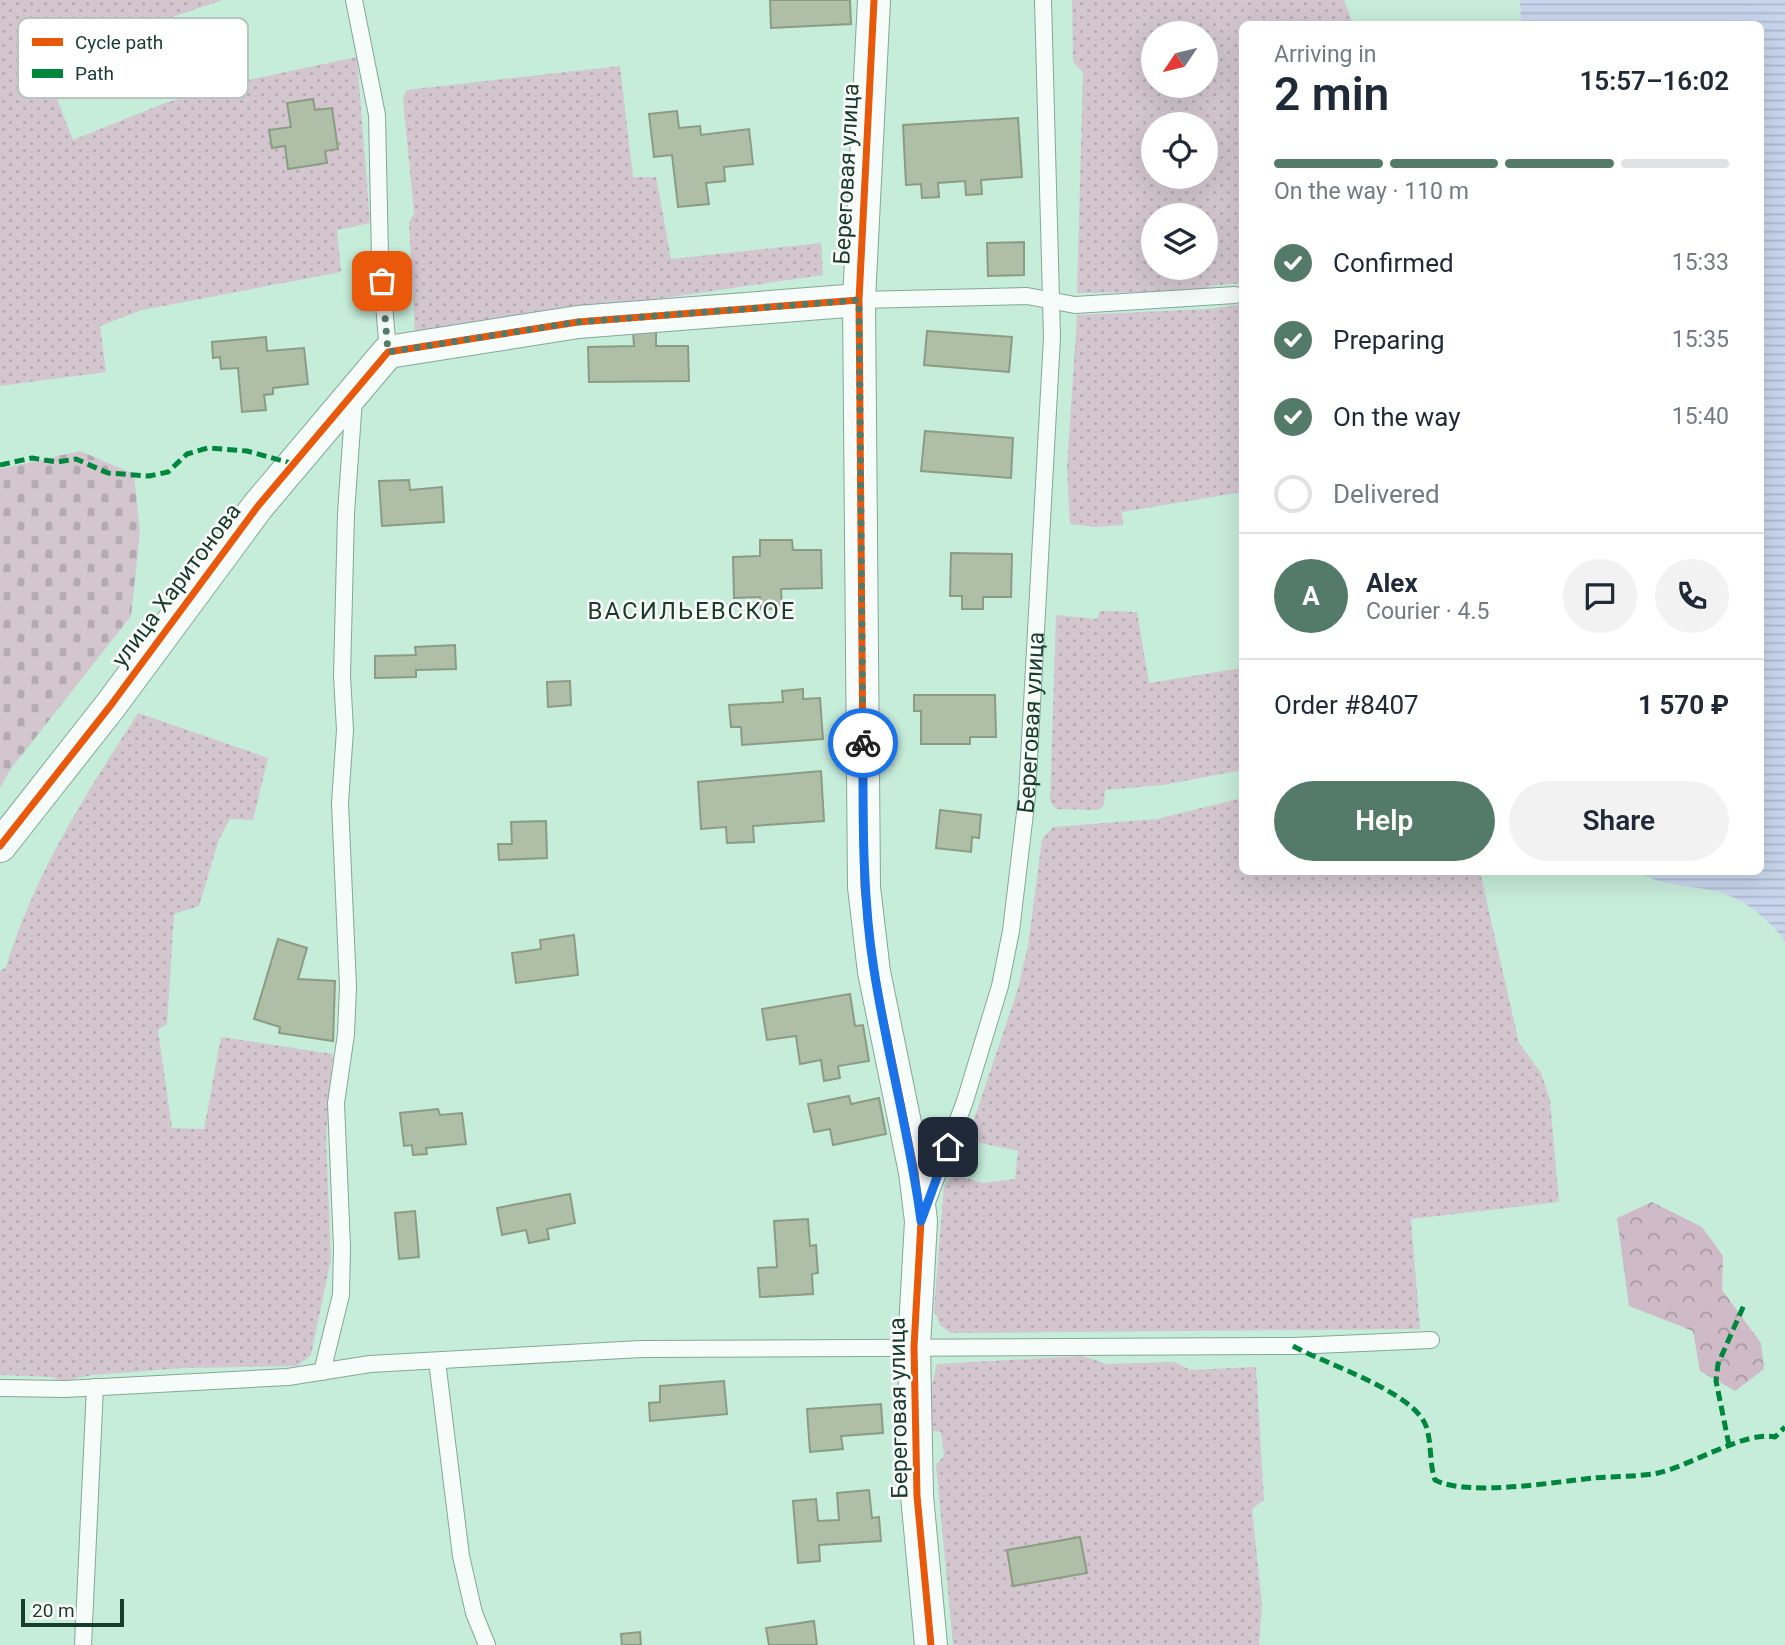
<!DOCTYPE html>
<html lang="en">
<head>
<meta charset="utf-8">
<style>
  body { margin:0; font-family:Roboto,sans-serif; background:#f2f2f3; color:#1f2937; height:100vh; display:flex; flex-direction:column; font-size:26px; white-space:nowrap }
  * { box-sizing:border-box; margin:0 }
  p { font-size:23px; color:#747a83 }
  .icon { flex:none; width:38px; height:38px; fill:none; stroke:currentColor; stroke-width:2; stroke-linecap:round; stroke-linejoin:round }
  .map { position:relative; flex:1; overflow:hidden }
  .drawer { position:absolute; left:1239px; top:21px; width:525px; height:854px; display:flex; flex-direction:column; background:#fff; border-radius:10px; box-shadow:0 7px 28px #0002 }
  .drawer>* { flex:none }
  .needle { width:46px; rotate:235deg }
  .controls { position:absolute; left:1141px; top:21px; display:grid; gap:14px }
  .controls a { display:grid; place-items:center; width:77px; height:77px; border-radius:50%; background:#fff; box-shadow:0 7px 28px #0002; font-size:35px }
  .scale { position:absolute; left:21px; bottom:18px; width:103px; box-sizing:border-box; padding-left:7px; border:4px solid #163c2c; border-top:0; font-size:19px; line-height:24px; white-space:nowrap; color:#163c2c; -webkit-text-stroke:5px #fff; paint-order:stroke }
  .pin { position:absolute; display:grid; place-items:center; width:60px; height:60px; color:#fff; margin:-30px; border-radius:14px; box-shadow:0 4px 10px #0006 }
  .courier { position:absolute; display:grid; place-items:center; width:70px; height:70px; margin:-35px; border:5px solid #1a73e8; border-radius:50%; background:#fff; color:#222; box-shadow:0 2px 9px #0007 }
  .head em { font-style:normal; font-weight:600 }
  .head div { display:flex; flex-direction:column-reverse }
  .head { display:flex; align-items:center; justify-content:space-between; height:119px; padding:0 35px }
  h1 { font-size:46px; font-weight:600; line-height:52px }
  .bar { display:grid; grid-template-columns:repeat(4,1fr); gap:10px 7px; align-content:center; height:84px; padding:0 35px }
  .bar i { height:9px; border-radius:5px; background:#e0e1e3 }
  .bar .on { background:#547a69 }
  .bar p { grid-column:span 4 }
  .line { display:flex; align-items:center; gap:18px; padding:0 35px; border-top:2px solid #e0e1e3 }
  .line div { flex:1 }
  .round { display:grid; place-items:center; flex:none; width:74px; height:74px; border-radius:37px; background:#f2f2f3 }
  ol { padding:0 35px; list-style:none }
  li { display:flex; align-items:center; gap:21px; height:77px }
  li p { margin-inline-start:auto }
  li .icon { padding:7px; border-radius:50%; background:#547a69; color:#fff; stroke-width:4 }
  li:last-child { color:#747a83 }
  li i { width:38px; height:38px; border:4px solid #e0e1e3; border-radius:50% }
  .cta { display:flex; gap:14px; margin-top:auto; padding:14px 35px }
  .cta a { flex:1; height:80px; border-radius:42px; background:#547a69; color:#fff; font-size:28px; font-weight:600; line-height:80px; text-align:center }
  .cta a+a { background:#f2f2f3; color:#1f2937 }
  .map>svg:first-child { display:block }
</style>
</head>
<body>
<div class="map">
<svg width="1785" height="1645" viewBox="0 0 1785 1645">
  <defs>
    <pattern id="forest-crowns" width="20" height="18" patternUnits="userSpaceOnUse" patternTransform="scale(1.75)"><rect width="20" height="18" fill="#cfbbc8"/><path d="M2 6a3 3 0 1 1 6 0M12 15a3 3 0 1 1 6 0" fill="none" stroke="#a799a3"/></pattern>
    <pattern id="cemetery-stones" width="16" height="16" patternUnits="userSpaceOnUse" patternTransform="scale(1.75)"><rect width="16" height="16" fill="#d3c6cf"/><path d="M2 7V4a2 2 0 0 1 4 0v3zM10 15v-3a2 2 0 0 1 4 0v3z" fill="#b4abb2"/></pattern>
    <pattern id="park-dots" width="8" height="8" patternUnits="userSpaceOnUse" patternTransform="scale(1.75)"><rect width="8" height="8" fill="#d3c6cf"/><path d="M2 2h.1M6 6h.1" fill="none" stroke="#b4abb2" stroke-width="1.8" stroke-linecap="round"/></pattern>
    <pattern id="water-rules" width="6" height="5" patternUnits="userSpaceOnUse" patternTransform="scale(1.75)"><rect width="6" height="5" fill="#c8d5ec"/><path d="M0 2.5h6" fill="none" stroke="#abb8cb"/></pattern>
  </defs>
  <rect width="100%" height="100%" fill="#c6ecda"/>
  <path fill="url(#forest-crowns)" d="M1652,1202L1702,1227L1723,1256L1722,1290L1761,1343L1764,1369L1735,1391L1700,1371L1693,1331L1629,1306L1617,1218Z"/>
  <path fill="url(#cemetery-stones)" d="M80,451L134,474L140,532L131,616L10,770L0,788V469Z"/>
  <path fill="url(#park-dots)" fill-rule="evenodd" d="M0,0H223L42,60L73,140L165,103L243,81L357,57L370,223L337,230L341,272L142,310L100,326L106,372L0,386Z
    M1072,0H1344L1353,24H1242V283L1210,286L1202,291L1077,293L1083,73L1073,61ZM1153,33H1206V86H1153ZM1153,124H1206V177H1153ZM1153,215H1206V268H1153Z
    M620,66L633,177H656L671,259L821,243L823,275L415,334L409,222L414,214L403,99L406,90Z
    M1242,304V492L1122,512L1123,525L1095,527L1070,524L1067,468L1077,315L1209,309Z
    M1100,611L1137,612L1149,683L1242,668V770L1163,785L1105,790L1104,805L1098,810L1056,809L1050,801L1056,615L1097,619Z
    M138,713L268,758L253,820L230,819L219,839L199,906L174,914L167,1024L158,1030L172,1128L204,1129L221,1037L333,1054L326,1138L331,1259L311,1355L297,1366L184,1368L92,1375L63,1381L50,1377L0,1375V971L6,967C36,871 84,797 138,713Z
    M1242,798V872H1480L1519,1043L1541,1073L1550,1100L1559,1202L1411,1219L1420,1329L951,1333L940,1325L934,1310L944,1185L954,1175L983,1183L1015,1179L1018,1151L967,1140L1017,992L1028,946L1042,839L1053,827L1157,819Z
    M1082,1356L1107,1364L1175,1362L1190,1370L1256,1367L1264,1500L1252,1509L1262,1604L1259,1645H953L936,1464L944,1456L941,1432L933,1431L930,1392L937,1364Z"/>
  <path fill="url(#water-rules)" d="M1520,0H1785V941C1769,920 1745,899 1719,892C1691,885 1664,887 1638,872H1760V24H1521Z"/>
  <path fill="#afbfa7" stroke="#8c9c83" stroke-width="2" d="M770,0H850L851,24L771,28Z
    M313,99L315,110L332,108L338,149L325,151L327,163L288,169L285,146L272,148L269,130L291,127L287,103Z
    M677,111L679,128L700,126L701,135L749,129L753,164L724,167L725,181L706,183L709,204L678,207L672,155L654,157L649,114Z
    M1018,118L1022,177L981,180L982,194L966,195L965,181L938,183L939,197L922,198L921,184L906,185L903,125Z
    M1024,242V275L988,276L987,243Z
    M927,331L1012,337L1009,372L924,365Z
    M633,332H656V346H688L689,381L589,382L588,347L634,346Z
    M266,337L267,351L304,348L308,384L273,388V394L264,395L266,410L242,412L238,368L221,369L220,357L213,358L212,342Z
    M925,431L1013,438L1011,478L921,471Z
    M409,480L410,490L442,487L444,522L382,526L379,481Z
    M760,540H792L793,550H821L822,588L781,589L782,609H761L760,597L734,598L733,557L760,556Z
    M951,553L1012,554L1011,597H983V609H962V596H950Z
    M455,645L456,669L416,670V677L375,678V656L416,655L415,647Z
    M570,681L571,705L548,707L547,682Z
    M803,689V699L820,698L823,739L742,745L741,727H731L729,705L783,702L782,691Z
    M914,695H995L996,737H970V744H921V711H914Z
    M821,771L824,821L753,826L754,842L727,843L726,827L701,829L698,782Z
    M940,810L981,815L979,838L972,837L971,852L936,848Z
    M546,821L547,858L499,860L498,844H512L511,822Z
    M574,935L578,975L516,983L512,953L541,949L540,940Z
    M278,939L307,948L298,979L335,981L333,1041L279,1033L280,1027L254,1019Z
    M850,994L855,1026L863,1025L869,1061L838,1066L840,1078L824,1081L821,1060L800,1064L796,1036L767,1040L762,1009Z
    M849,1096L851,1104L879,1098L886,1134L833,1145L830,1129L814,1132L808,1104Z
    M438,1109L440,1115L462,1113L466,1144L426,1148L427,1154L413,1155L412,1145L404,1146L400,1113Z
    M570,1194L575,1223L547,1229L549,1239L529,1243L526,1230L502,1235L497,1208Z
    M415,1211L419,1257L399,1259L395,1213Z
    M808,1219L810,1246L816,1245L818,1273L812,1274L813,1294L760,1297L758,1268L777,1267L774,1221Z
    M724,1381L727,1414L650,1421L649,1403L660,1402V1386Z
    M881,1404L883,1433L841,1436L843,1449L810,1452L807,1409Z
    M869,1490L872,1518L879,1517L881,1541L819,1545L820,1561L798,1563L793,1501L816,1499L818,1521L839,1520L837,1493Z
    M1080,1537L1087,1573L1013,1586L1007,1550Z
    M814,1621L817,1645H769L766,1628Z
    M640,1632L641,1645H622L621,1634Z"/>
  <g fill="none" stroke-linecap="round" stroke-linejoin="round">
    <defs>
      <g id="service">
        <path d="M354,0L377,115L380,257L388,352"/>
        <path d="M859,300L1027,296L1075,305L1235,295"/>
        <path id="s1" d="M926,1205L965,1101L1000,986L1011,931L1027,796L1052,337L1043,0"/>
        <path d="M437,1361L461,1556L474,1613L487,1645"/>
        <path d="M322,1372L341,1295L342,1247L336,1103L346,1034L348,987L340,803L345,730L342,676L346,513L354,399"/>
        <path d="M0,1388L65,1389L288,1377L370,1364L641,1349L1293,1346L1431,1340"/>
        <path d="M83,1645L95,1387"/>
      </g>
      <path id="minor" d="M874,0L859,300L864,887L874,972L915,1172L921,1221L914,1347L917,1496L931,1645
        M0,846L111,705L258,506L388,352L578,322L859,300"/>
    </defs>
    <use href="#service" stroke="#85a798" stroke-width="18"/>
    <use href="#minor" stroke="#85a798" stroke-width="34"/>
    <use href="#service" stroke="#f6fcf9" stroke-width="16"/>
    <use href="#minor" stroke="#f6fcf9" stroke-width="32"/>
    <path stroke="#00873e" stroke-width="5" stroke-dasharray="10 5" stroke-linecap="butt" d="M0,465L32,458L57,462L76,459L108,473L149,476L168,472L187,454L208,448L247,451L294,464
      M1293,1346C1325,1364 1413,1391 1426,1426C1432,1443 1429,1463 1435,1480C1468,1497 1554,1482 1594,1478C1615,1476 1638,1477 1658,1473C1690,1466 1747,1430 1775,1437L1785,1427
      M1729,1445L1716,1381L1718,1364L1744,1305"/>
    <defs>
      <path id="cycleway" d="M874,0L859,300L864,887L874,972L915,1172L921,1221L914,1347L917,1496L931,1645
        M0,846L111,705L258,506L388,352L578,322L859,300"/>
    </defs>
    <use href="#cycleway" stroke="#fff" stroke-width="11"/>
    <use href="#cycleway" stroke="#e8590c" stroke-width="7"/>
  </g>
  <g fill="none" stroke-linecap="round" stroke-linejoin="round">
    <path stroke="#547a69" stroke-width="7" stroke-dasharray="0 12.6" d="M382,281L388,352L578,322L859,300L863,743"/>
    <path stroke="#1a73e8" stroke-width="9" d="M863,743C863,819 862,895 874,970C887,1054 910,1136 921,1221L948,1147"/>
  </g>
  <g text-anchor="middle" stroke-width="5" stroke-linejoin="round" paint-order="stroke">
    <g font-size="23" fill="#163c2c" stroke="#fff">
      <text transform="translate(846 174) rotate(-87)" y="8">Береговая улица</text>
      <text transform="translate(176 585) rotate(-53)" y="8">улица Харитонова</text>
      <text dy="8" stroke="none"><textPath href="#s1" startOffset="497">Береговая улица</textPath></text>
      <text transform="translate(898 1408) rotate(-91)" y="8">Береговая улица</text>
    </g>
    <g font-size="24" letter-spacing="2" fill="#163c2c" stroke="#fff">
      <text x="692" y="619">ВАСИЛЬЕВСКОЕ</text>
    </g>
  </g>
  <rect x="18" y="18" width="230" height="80" rx="10" fill="#fff" stroke="#b9c4c0" stroke-width="2"/>
  <rect x="32" y="38" width="31" height="8" fill="#e8590c"/>
  <rect x="32" y="69" width="31" height="9" fill="#00873e"/>
  <g font-size="19" fill="#163c2c">
    <text x="75" y="49">Cycle path</text>
    <text x="75" y="80">Path</text>
  </g>
</svg>
<div class="controls">
<a><svg class="needle" viewBox="-14 -14 28 28"><path d="M0-13l5 13h-10z" fill="#e53935"/><path d="M0 13l5-13h-10z" fill="#747a83"/></svg></a>
<a><svg class="icon" aria-label="locate" viewBox="0 0 24 24"><circle cx="12" cy="12" r="6"/><path d="M12 2v4M12 18v4M2 12h4M18 12h4"/></svg></a>
<a><svg class="icon" aria-label="layers" viewBox="0 0 24 24"><path d="M12 4l9 5-9 5-9-5zM3 14l9 5 9-5"/></svg></a>
</div>
<div class="scale">20 m</div>
<div class="pin" style="left:382px;top:281px;background:#ea580c"><svg class="icon" aria-label="bag" viewBox="0 0 24 24"><path d="M5 8h14l-1 12H6zM9 8a3 3 0 0 1 6 0"/></svg></div>
<div class="pin" style="left:948px;top:1147px;background:#1f2937"><svg class="icon" aria-label="home" viewBox="0 0 24 24"><path d="M3 11l9-7 9 7M6 9v11h12V9"/></svg></div>
<div class="courier" style="left:863px;top:743px"><svg class="icon" aria-label="bike" viewBox="0 0 24 24"><circle cx="6" cy="16" r="4"/><circle cx="18" cy="16" r="4"/><path d="M6 16l4-8h5l3 8M10 8l3 8H6M13 5h3"/></svg></div>
<section class="drawer">
<div class="head"><div><h1>2 min</h1><p>Arriving in</p></div><em>15:57–16:02</em></div>
<div class="bar"><i class="on"></i><i class="on"></i><i class="on"></i><i></i><p>On the way · 110 m</p></div>
<ol>
<li><svg class="icon" aria-label="check" viewBox="0 0 24 24"><path d="M5 12l5 5 9-10"/></svg>Confirmed<p>15:33</p></li>
<li><svg class="icon" aria-label="check" viewBox="0 0 24 24"><path d="M5 12l5 5 9-10"/></svg>Preparing<p>15:35</p></li>
<li><svg class="icon" aria-label="check" viewBox="0 0 24 24"><path d="M5 12l5 5 9-10"/></svg>On the way<p>15:40</p></li>
<li><i></i>Delivered</li>
</ol>
<div class="line" style="height:126px"><b class="round" style="background:#547a69;color:#fff">A</b><div><b>Alex</b><p>Courier · 4.5</p></div><a class="round"><svg class="icon" aria-label="chat" viewBox="0 0 24 24"><path d="M4 5h16v11H9l-5 4z"/></svg></a><a class="round"><svg class="icon" aria-label="phone" viewBox="0 0 24 24"><path d="M5 4h4l2 5-3 2q2 4 5 5l2-3 5 2v4C11 20 4 13 5 4z"/></svg></a></div>
<div class="line" style="height:91px"><div>Order #8407</div><b>1 570 ₽</b></div>
<div class="cta"><a>Help</a><a>Share</a></div>
</section>
</div>
</body>
</html>
